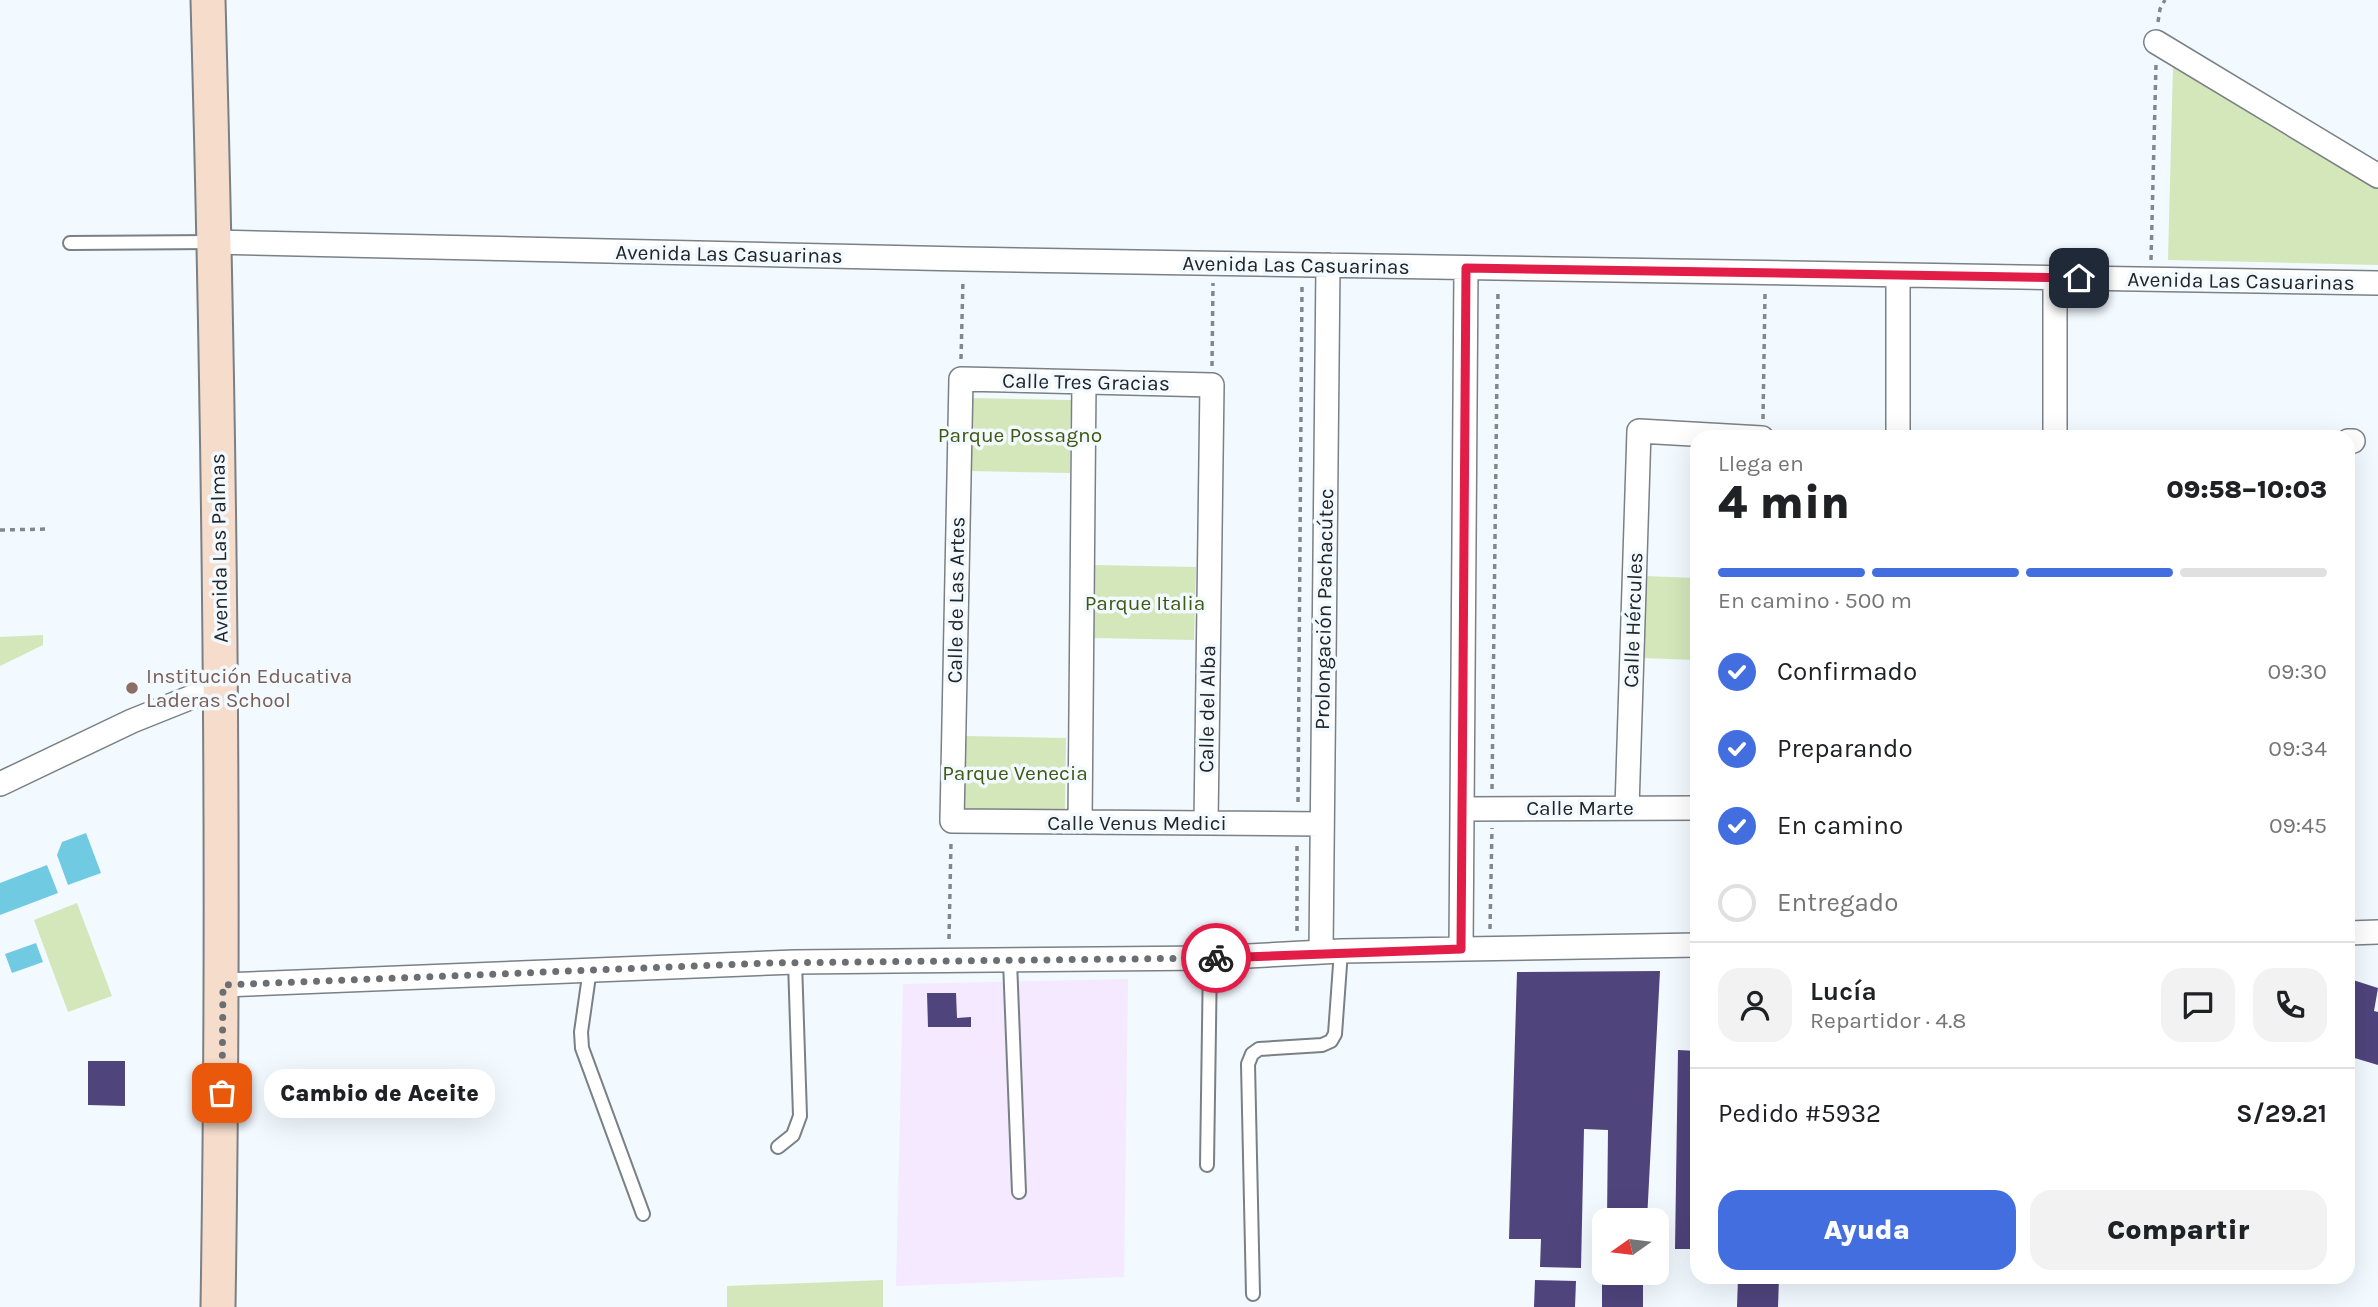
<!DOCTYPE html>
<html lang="es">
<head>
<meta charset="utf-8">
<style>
  body { margin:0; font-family:Karla,sans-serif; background:#f2f2f2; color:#202124; height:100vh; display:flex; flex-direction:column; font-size:26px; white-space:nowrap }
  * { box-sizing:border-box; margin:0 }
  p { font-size:23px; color:#757577 }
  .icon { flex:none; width:38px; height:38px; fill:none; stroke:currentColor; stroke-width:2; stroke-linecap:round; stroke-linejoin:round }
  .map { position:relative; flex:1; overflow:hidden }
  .details { position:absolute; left:1690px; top:430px; width:665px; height:854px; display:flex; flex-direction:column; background:#fff; border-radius:21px; box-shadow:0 7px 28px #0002 }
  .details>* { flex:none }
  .needle { width:46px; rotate:256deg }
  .fabs { position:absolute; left:1592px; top:1208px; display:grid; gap:14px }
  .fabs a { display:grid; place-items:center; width:77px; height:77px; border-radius:14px; background:#fff; box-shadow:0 7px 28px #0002; font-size:35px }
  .pin { position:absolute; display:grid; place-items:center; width:60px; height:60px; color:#fff; margin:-30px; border-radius:14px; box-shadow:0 4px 10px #0006 }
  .courier { position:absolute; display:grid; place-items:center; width:70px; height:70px; margin:-35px; border:5px solid #e11d48; border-radius:50%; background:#fff; color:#222; box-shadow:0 2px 9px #0007 }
  .bubble { position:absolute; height:49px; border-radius:21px; background:#fff; box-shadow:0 7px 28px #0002; font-size:23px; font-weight:800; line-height:49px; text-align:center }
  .headline em { font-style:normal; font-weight:800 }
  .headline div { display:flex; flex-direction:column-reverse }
  .headline { display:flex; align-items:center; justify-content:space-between; height:119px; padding:0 28px }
  h1 { font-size:46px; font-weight:800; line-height:52px }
  .bar { display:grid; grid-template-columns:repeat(4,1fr); gap:10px 7px; align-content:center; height:84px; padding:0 28px }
  .bar i { height:9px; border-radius:5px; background:#e0e0e0 }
  .bar .on { background:#436ee0 }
  .bar p { grid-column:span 4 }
  .line { display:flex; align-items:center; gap:18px; padding:0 28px; border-top:2px solid #e0e0e0 }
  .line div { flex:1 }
  .round { display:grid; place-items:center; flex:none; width:74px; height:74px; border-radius:21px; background:#f2f2f2 }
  ol { padding:0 28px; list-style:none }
  li { display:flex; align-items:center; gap:21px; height:77px }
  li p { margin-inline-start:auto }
  li .icon { padding:7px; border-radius:50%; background:#436ee0; color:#fff; stroke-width:4 }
  li:last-child { color:#757577 }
  li i { width:38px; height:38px; border:4px solid #e0e0e0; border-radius:50% }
  .action { display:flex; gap:14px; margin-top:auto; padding:14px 28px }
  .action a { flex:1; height:80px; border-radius:21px; background:#436ee0; color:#fff; font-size:28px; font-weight:800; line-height:80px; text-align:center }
  .action a+a { background:#f2f2f2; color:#202124 }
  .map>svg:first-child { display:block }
</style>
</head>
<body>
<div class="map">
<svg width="2378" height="1307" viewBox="0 0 2378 1307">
  <rect width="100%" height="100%" fill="#f2f9ff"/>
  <path fill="#f4e9fe" d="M1128,979L1124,1277L896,1286L903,984Z"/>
  <path fill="#d3e7ba" d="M2173,66L2378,184V265L2168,260Z
    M970,398L1071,400L1070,473L969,471Z
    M1095,565L1196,567L1194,640L1094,638Z
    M1644,576L1697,578V660L1641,658Z
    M43,635V645L0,666V637Z
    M966,736L1066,738L1065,811L964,809Z
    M77,903L112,996L68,1012L34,920Z
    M883,1280V1307H727V1286Z"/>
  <path fill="#70cbe2" d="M86,833L101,873L68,885L57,855L62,842Z
    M47,865L58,893L0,915V883Z
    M36,943L43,962L12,973L5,954Z"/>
  <path fill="#4f447c" d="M1660,971L1647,1220H1607L1608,1130L1584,1129L1581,1268L1540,1267L1541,1239H1509L1517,972Z
    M2353,980L2378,988L2374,1011L2378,1012V1065L2348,1056V995Z
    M927,993H956L957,1018L971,1017V1027H928Z
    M1678,1050L1698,1051V1249H1675Z
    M88,1061H125V1106L88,1105Z
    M1602,1277H1643V1307H1602Z
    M1738,1278H1779L1778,1307H1737Z
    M1535,1280L1576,1281L1575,1307H1534Z"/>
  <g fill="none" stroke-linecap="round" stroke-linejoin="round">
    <defs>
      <path id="lane" d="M70,243L213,242
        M1010,961L1019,1192
        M590,969L581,1032L582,1048L643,1214
        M778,1147L793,1135L800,1116L795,962
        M1207,1165L1210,958
        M1253,1294L1248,1064L1252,1054L1259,1049L1322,1045L1331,1041L1335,1034L1341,951"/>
      <path id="street" d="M2156,42L2378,176
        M214,242L963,259L2378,283
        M1898,275V438
        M2055,438V278
        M2348,441H2353
        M0,784L132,721L222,685
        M1627,808L1639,431L1762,438
        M1462,809L1698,808
        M1080,822L1084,382
        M1206,823L1212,385L961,379L952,821L1322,824
        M2348,933L2378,932
        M1461,949L1466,268
        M1321,952L1328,265
        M223,985L795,962L1210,958L1341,951L1698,945"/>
      <path id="secondary" d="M208,0C220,436 225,871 218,1307"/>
    </defs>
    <use href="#lane" stroke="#7a8085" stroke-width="16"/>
    <use href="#street" stroke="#7a8085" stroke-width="26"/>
    <use href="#secondary" stroke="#7a8085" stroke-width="37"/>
    <path stroke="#82878b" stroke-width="3.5" stroke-dasharray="5 5" stroke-linecap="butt" d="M2158,22L2160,9L2165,0
      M2151,260L2156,65
      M961,359L963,279
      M1212,366L1213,283
      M1763,419L1765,294
      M0,530L50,529
      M1492,789L1498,289
      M1298,802L1302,285
      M1490,929L1492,828
      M1297,931V845
      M949,939L951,842"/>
    <use href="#lane" stroke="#fff" stroke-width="12"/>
    <use href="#street" stroke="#fff" stroke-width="23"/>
    <use href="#secondary" stroke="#f6dccb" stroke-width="33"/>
  </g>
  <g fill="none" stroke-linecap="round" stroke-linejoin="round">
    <path stroke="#6b6f73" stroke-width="7" stroke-dasharray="0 12.6" d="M222,1093L223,985L770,963L1216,958"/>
    <path stroke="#e11d48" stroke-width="9" d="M1216,958L1461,949L1466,268L2079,278"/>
  </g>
  <circle fill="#8d6e63" stroke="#f2f9ff" stroke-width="2.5" cx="132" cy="688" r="7"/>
  <g text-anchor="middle" stroke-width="7" stroke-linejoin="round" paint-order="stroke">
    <g font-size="21" fill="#222527" stroke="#f2f9ff">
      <text transform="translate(729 254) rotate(1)" y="7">Avenida Las Casuarinas</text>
      <text transform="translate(1296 265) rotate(1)" y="7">Avenida Las Casuarinas</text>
      <text transform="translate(2241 281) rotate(1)" y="7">Avenida Las Casuarinas</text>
      <text transform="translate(1086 382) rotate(1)" y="7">Calle Tres Gracias</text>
      <text transform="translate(219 548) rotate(-91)" y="7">Avenida Las Palmas</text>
      <text transform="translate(956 600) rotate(-89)" y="7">Calle de Las Artes</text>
      <text transform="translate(1324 609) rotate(-89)" y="7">Prolongación Pachacútec</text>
      <text transform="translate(1633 620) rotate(-88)" y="7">Calle Hércules</text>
      <text transform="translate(1207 709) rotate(-89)" y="7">Calle del Alba</text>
      <text x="1580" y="815">Calle Marte</text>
      <text x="1137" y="830">Calle Venus Medici</text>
    </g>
    <g font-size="21" fill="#405813" stroke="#f2f9ff">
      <text x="1020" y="442">Parque Possagno</text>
      <text x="1145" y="610">Parque Italia</text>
      <text x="1015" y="780">Parque Venecia</text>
    </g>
    <g font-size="21" fill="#785e54" stroke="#f2f9ff" text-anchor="start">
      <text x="146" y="683">Institución Educativa<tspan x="146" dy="24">Laderas School</tspan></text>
    </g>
  </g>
</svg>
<div class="fabs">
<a><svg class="needle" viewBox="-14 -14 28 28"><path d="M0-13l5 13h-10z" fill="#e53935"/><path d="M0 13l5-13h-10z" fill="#757577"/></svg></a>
</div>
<div class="pin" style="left:222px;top:1093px;background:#ea580c"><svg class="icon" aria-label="bag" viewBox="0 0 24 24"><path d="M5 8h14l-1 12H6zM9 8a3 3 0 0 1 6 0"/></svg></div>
<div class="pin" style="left:2079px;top:278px;background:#1f2937"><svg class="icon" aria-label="home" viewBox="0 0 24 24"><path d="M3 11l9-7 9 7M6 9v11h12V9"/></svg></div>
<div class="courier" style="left:1216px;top:958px"><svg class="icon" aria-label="bike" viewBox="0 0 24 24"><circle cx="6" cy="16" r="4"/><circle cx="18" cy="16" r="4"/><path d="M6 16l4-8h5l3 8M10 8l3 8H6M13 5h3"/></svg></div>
<div class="bubble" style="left:264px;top:1069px;width:231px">Cambio de Aceite</div>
<section class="details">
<div class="headline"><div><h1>4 min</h1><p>Llega en</p></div><em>09:58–10:03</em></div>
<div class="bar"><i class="on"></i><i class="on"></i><i class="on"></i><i></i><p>En camino · 500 m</p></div>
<ol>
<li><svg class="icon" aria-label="check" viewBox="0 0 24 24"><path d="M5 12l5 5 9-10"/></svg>Confirmado<p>09:30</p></li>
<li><svg class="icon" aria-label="check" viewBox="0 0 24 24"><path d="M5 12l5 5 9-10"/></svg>Preparando<p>09:34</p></li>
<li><svg class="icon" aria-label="check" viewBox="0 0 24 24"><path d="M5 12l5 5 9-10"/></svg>En camino<p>09:45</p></li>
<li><i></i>Entregado</li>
</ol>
<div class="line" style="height:126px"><a class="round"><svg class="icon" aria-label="person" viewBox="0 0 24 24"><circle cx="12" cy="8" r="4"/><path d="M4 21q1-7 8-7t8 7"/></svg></a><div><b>Lucía</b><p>Repartidor · 4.8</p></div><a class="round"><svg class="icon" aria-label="chat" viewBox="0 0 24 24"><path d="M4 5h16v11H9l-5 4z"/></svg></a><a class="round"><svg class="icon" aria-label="phone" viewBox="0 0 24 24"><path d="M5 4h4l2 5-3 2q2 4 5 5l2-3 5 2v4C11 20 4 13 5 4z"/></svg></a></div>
<div class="line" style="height:91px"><div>Pedido #5932</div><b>S/29.21</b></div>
<div class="action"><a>Ayuda</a><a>Compartir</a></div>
</section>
</div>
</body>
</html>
